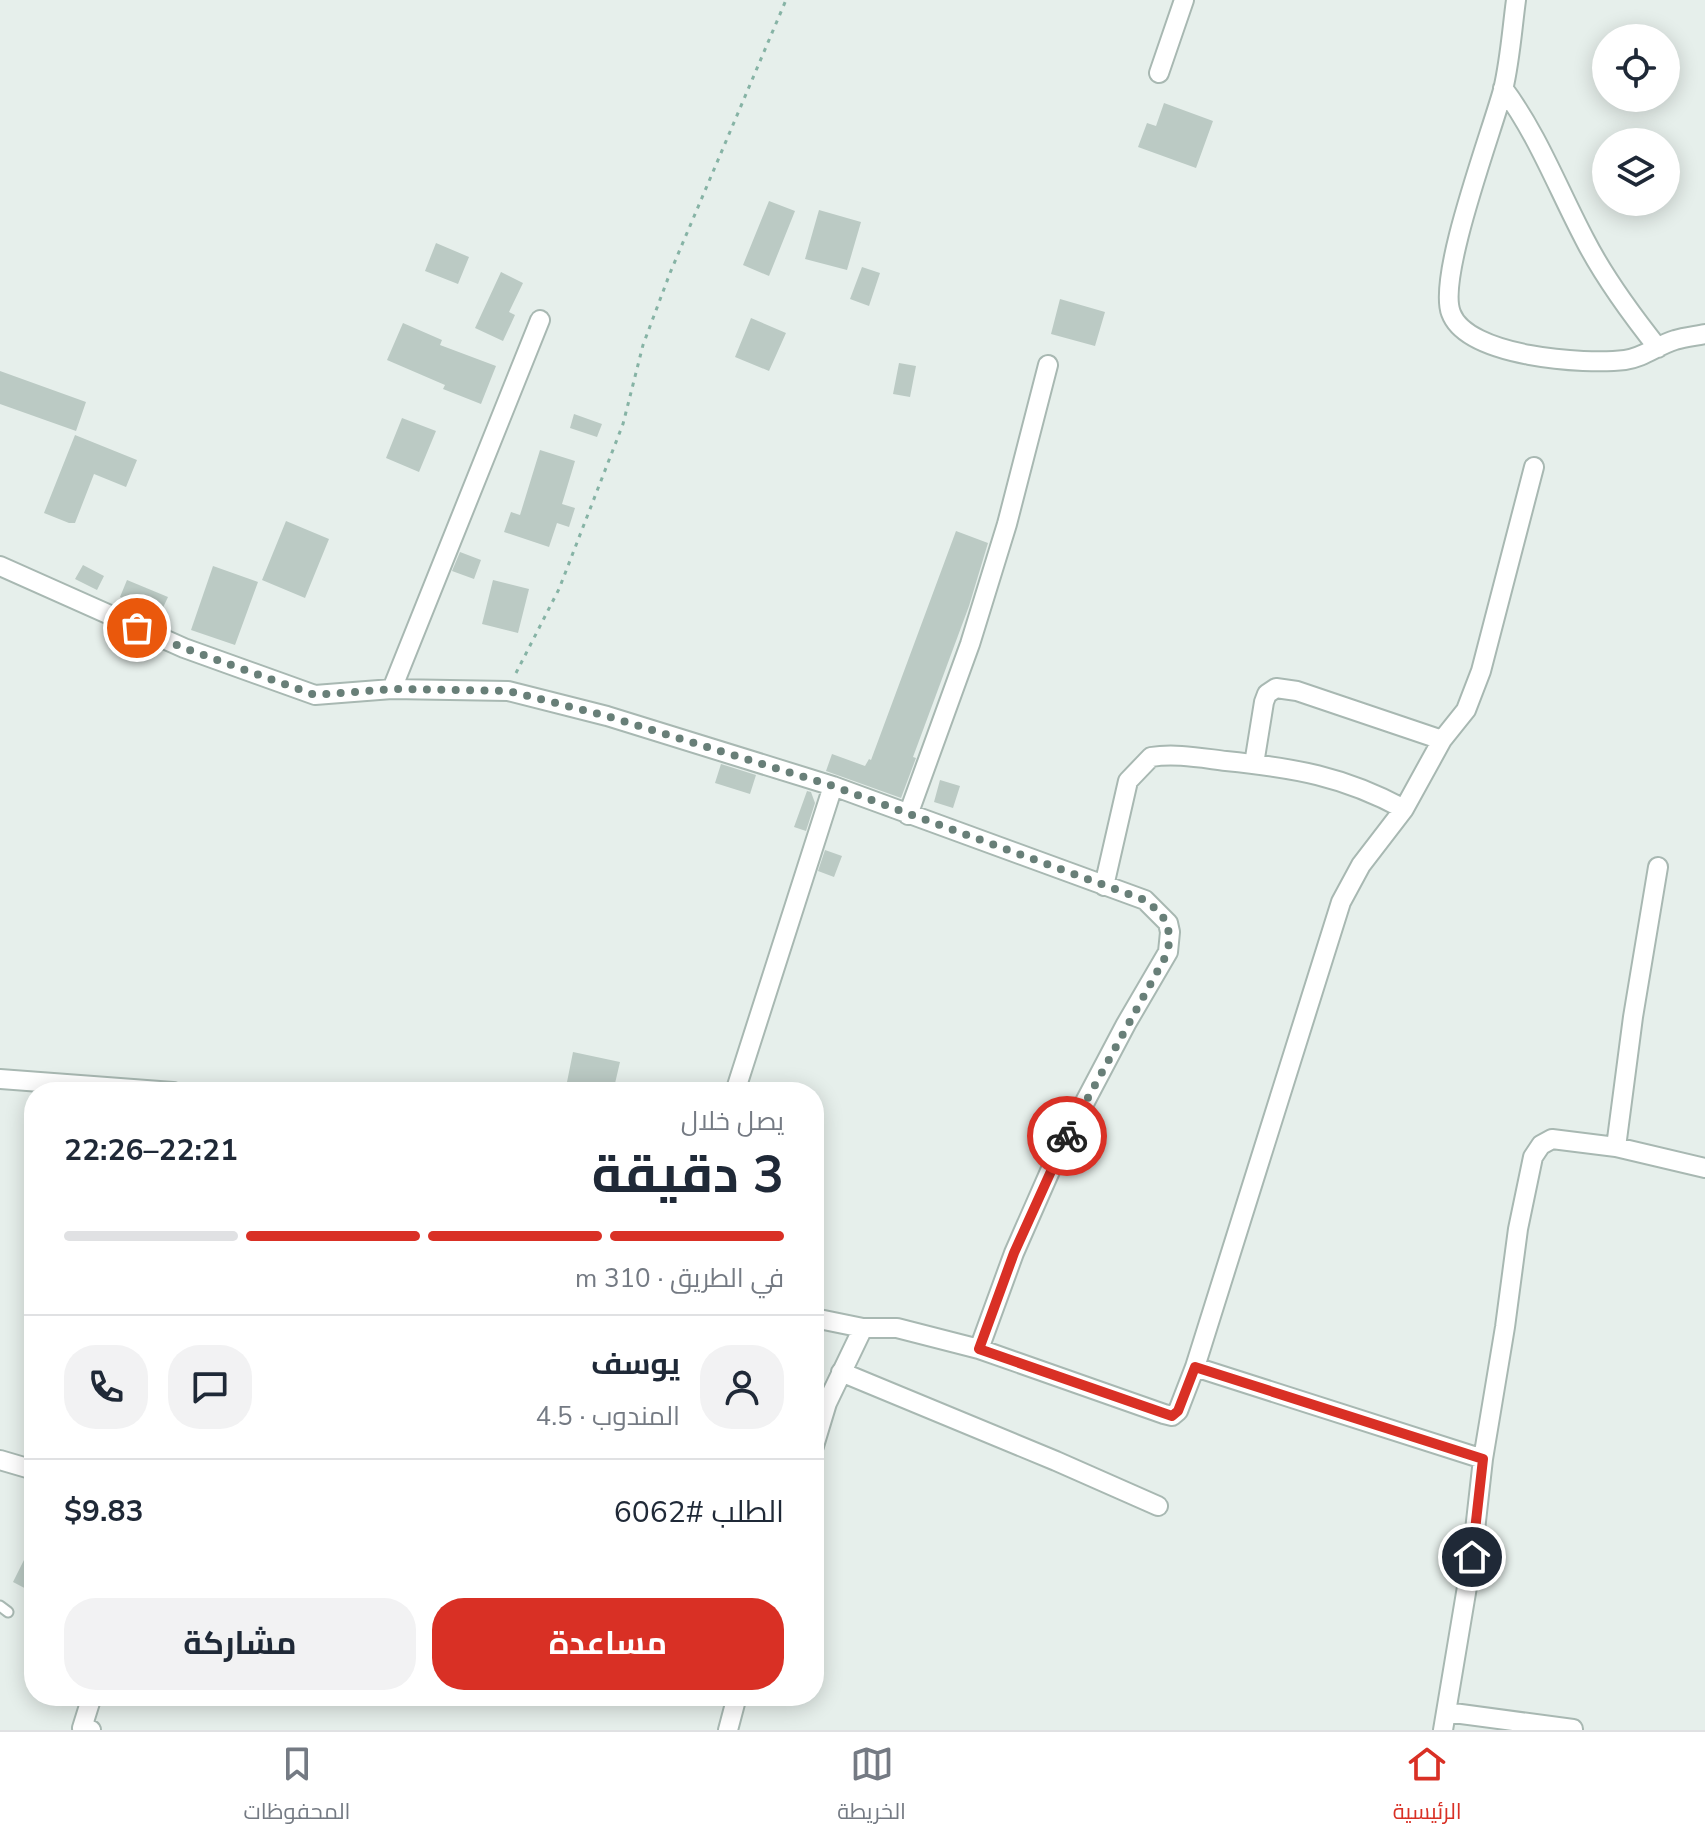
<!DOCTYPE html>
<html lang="ar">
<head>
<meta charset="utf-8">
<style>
  body { margin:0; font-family:"Nunito Sans",Cairo,sans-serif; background:#f2f2f3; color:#1f2937; direction:rtl; height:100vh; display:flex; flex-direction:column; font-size:30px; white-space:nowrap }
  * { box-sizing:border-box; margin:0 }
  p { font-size:26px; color:#747a83 }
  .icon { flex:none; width:44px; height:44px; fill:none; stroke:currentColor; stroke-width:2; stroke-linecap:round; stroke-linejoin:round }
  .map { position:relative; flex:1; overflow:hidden; direction:ltr }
  .side { position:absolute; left:24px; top:1082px; width:800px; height:624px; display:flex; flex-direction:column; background:#fff; border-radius:32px; box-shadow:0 4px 20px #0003; direction:rtl }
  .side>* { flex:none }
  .buttons { position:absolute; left:1592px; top:24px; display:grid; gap:16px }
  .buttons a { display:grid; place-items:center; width:88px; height:88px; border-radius:50%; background:#fff; box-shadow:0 4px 20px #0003; font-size:40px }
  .pin { position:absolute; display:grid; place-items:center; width:68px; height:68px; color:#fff; margin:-34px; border:4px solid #fff; border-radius:50%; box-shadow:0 2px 8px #0007 }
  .courier { position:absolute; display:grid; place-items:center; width:80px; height:80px; margin:-40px; border:6px solid #d93025; border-radius:50%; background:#fff; color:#222; box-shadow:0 2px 10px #0007 }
  .headline em { font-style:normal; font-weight:700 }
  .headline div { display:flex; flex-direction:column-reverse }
  .headline { display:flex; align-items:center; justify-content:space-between; height:136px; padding:0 40px }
  h1 { font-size:52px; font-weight:700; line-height:60px }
  .bar { display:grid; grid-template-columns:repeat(4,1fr); gap:12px 8px; align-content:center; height:96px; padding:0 40px }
  .bar i { height:10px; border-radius:6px; background:#e0e1e3 }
  .bar .selected { background:#d93025 }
  .bar p { grid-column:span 4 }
  .line { display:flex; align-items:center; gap:20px; padding:0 40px; border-top:2px solid #e0e1e3 }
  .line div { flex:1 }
  .round { display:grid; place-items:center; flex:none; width:84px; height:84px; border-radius:32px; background:#f2f2f3 }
  .cta { display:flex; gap:16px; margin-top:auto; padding:16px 40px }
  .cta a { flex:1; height:92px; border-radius:32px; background:#d93025; color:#fff; font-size:32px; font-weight:700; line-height:92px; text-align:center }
  .cta a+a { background:#f2f2f3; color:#1f2937 }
  .dock { display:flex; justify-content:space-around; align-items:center; height:112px; border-top:2px solid #e0e1e3; background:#fff; font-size:22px; color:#747a83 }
  .dock a { display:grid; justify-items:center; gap:4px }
  .dock .selected { color:#d93025 }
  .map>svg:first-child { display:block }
</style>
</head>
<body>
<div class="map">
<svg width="1705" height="1730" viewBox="0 0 1705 1730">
  <rect width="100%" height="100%" fill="#e6efeb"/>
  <path fill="#bbcac4" d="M1164,103L1213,121L1196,168L1138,147L1147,123L1156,126Z
    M769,201L795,211L769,276L743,265Z
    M819,210L861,222L847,270L805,259Z
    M436,243L469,257L458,284L425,271Z
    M862,267L880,273L869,306L850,299Z
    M501,272L523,283L509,312L515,315L503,341L475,328Z
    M1060,299L1105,312L1095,346L1051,334Z
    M751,318L786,333L769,371L735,357Z
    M403,323L442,340L440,345L496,366L481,404L443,389L445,385L387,360Z
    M899,363L916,366L910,397L893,394Z
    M0,371L86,402L76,431L0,404Z
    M574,414L602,424L597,437L570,428Z
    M402,418L436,431L419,472L386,458Z
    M75,435L137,460L126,487L94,474L75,523H69L44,513Z
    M540,450L575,461L562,504L575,508L569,527L557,523L549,547L504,532L511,512L520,515Z
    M286,521L329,539L305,598L262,580Z
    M956,531L988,543L969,606L913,757L916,758L901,798L826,771L832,754L865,766L869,759L871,760Z
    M460,552L481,560L474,579L452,571Z
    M83,565L104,576L97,590L75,579Z
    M213,566L258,582L235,645L191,630Z
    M127,580L168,597L160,614L120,597Z
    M493,580L529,589L518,633L482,624Z
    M721,764L756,775L750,794L715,783Z
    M940,780L960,786L953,808L934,802Z
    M807,791L811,792L815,803L806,831L794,827Z
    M825,850L842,856L834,877L818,871Z
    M573,1052L620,1062L613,1092H565Z
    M34,1540V1593L13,1582Z"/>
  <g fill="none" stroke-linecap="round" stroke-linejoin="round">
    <defs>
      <path id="service" d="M0,1606L8,1612"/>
      <path id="minor" d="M1516,0C1512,30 1510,61 1503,90C1491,134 1437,277 1451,313C1467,357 1585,365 1625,360C1643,358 1658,345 1675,340C1684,337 1695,336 1705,334
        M1159,73L1184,0
        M1503,88C1538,135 1558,189 1585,240C1605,279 1631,314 1658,348
        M0,566L184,648L315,695L392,689L508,691L607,716L833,786L1145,900L1168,923L1170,932L1168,952L1126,1024L1058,1153L1014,1253L979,1349L897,1328H863L827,1403L814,1446
        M392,689L540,320
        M1254,764L1264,702L1267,694L1276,688L1297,691L1442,740
        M1404,809L1442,740L1466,710L1481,671L1534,467
        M908,815L970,644L1007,524L1048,365
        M0,1079L173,1092
        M735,1092L833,786
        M1616,1147L1633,1017L1658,867
        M814,1318L863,1328
        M979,1349L1164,1414L1172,1416L1178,1411L1195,1367L1341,902L1361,865L1404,809C1343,776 1294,768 1226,761C1201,758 1175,753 1151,757L1128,781L1104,886
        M1195,1367L1483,1459
        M841,1372L1056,1461L1158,1506
        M0,1460L34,1470
        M1446,1712L1573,1729
        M91,1730L82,1728L92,1696
        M728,1730L737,1696
        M1443,1730L1472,1557L1483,1459L1505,1327L1518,1229L1533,1157L1541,1145L1552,1139L1616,1147L1705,1168"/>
    </defs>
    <use href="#service" stroke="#a8b8b2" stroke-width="13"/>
    <use href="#minor" stroke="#a8b8b2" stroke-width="22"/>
    <path stroke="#86b3a5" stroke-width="3" stroke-dasharray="4 6" stroke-linecap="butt" d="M516,673L559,589L623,424L643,345L670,273L786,0"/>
    <use href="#service" stroke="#fff" stroke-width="9"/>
    <use href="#minor" stroke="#fff" stroke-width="18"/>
  </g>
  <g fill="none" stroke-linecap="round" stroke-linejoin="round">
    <path stroke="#687f78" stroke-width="8" stroke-dasharray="0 14.4" d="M137,628L184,648L315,695L392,689L508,691L607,716L833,786L1145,900C1167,918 1171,924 1168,952L1067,1136"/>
    <path stroke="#d93025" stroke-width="10" d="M1067,1136L1014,1253L979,1349L1172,1416L1178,1411L1195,1367L1483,1459L1472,1557"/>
  </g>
</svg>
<div class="buttons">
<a><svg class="icon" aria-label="locate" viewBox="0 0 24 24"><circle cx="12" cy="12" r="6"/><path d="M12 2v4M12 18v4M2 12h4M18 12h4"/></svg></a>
<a><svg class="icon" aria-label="layers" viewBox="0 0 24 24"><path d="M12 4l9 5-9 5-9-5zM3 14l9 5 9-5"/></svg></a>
</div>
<div class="pin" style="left:137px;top:628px;background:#ea580c"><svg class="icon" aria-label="bag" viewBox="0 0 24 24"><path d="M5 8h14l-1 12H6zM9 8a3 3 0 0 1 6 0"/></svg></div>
<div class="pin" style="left:1472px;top:1557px;background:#1f2937"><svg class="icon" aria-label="home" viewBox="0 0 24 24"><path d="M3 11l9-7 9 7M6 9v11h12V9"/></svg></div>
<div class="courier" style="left:1067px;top:1136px"><svg class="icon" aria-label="bike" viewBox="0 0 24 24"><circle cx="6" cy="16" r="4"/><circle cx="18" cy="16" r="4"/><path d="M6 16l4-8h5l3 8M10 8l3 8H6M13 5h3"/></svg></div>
<section class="side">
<div class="headline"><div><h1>3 دقيقة</h1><p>يصل خلال</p></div><em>22:21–22:26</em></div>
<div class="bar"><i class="selected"></i><i class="selected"></i><i class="selected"></i><i></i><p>في الطريق · 310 m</p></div>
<div class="line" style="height:144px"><a class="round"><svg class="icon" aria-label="person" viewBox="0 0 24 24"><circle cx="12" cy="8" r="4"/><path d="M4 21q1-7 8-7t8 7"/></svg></a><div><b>يوسف</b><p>المندوب · 4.5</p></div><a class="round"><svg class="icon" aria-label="chat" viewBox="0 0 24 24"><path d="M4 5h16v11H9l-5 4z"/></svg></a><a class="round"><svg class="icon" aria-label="phone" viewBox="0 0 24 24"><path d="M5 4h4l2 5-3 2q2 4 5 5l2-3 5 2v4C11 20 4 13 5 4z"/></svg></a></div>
<div class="line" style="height:104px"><div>الطلب #6062</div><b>$9.83</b></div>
<div class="cta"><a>مساعدة</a><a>مشاركة</a></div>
</section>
</div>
<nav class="dock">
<a class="selected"><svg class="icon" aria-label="home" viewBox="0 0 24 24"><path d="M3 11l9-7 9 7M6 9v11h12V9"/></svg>الرئيسية</a>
<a><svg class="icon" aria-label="map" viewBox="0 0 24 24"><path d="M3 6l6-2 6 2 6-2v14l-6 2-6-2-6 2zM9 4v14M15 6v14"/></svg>الخريطة</a>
<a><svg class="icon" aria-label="saved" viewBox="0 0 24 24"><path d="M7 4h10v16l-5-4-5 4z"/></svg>المحفوظات</a>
</nav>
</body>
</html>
